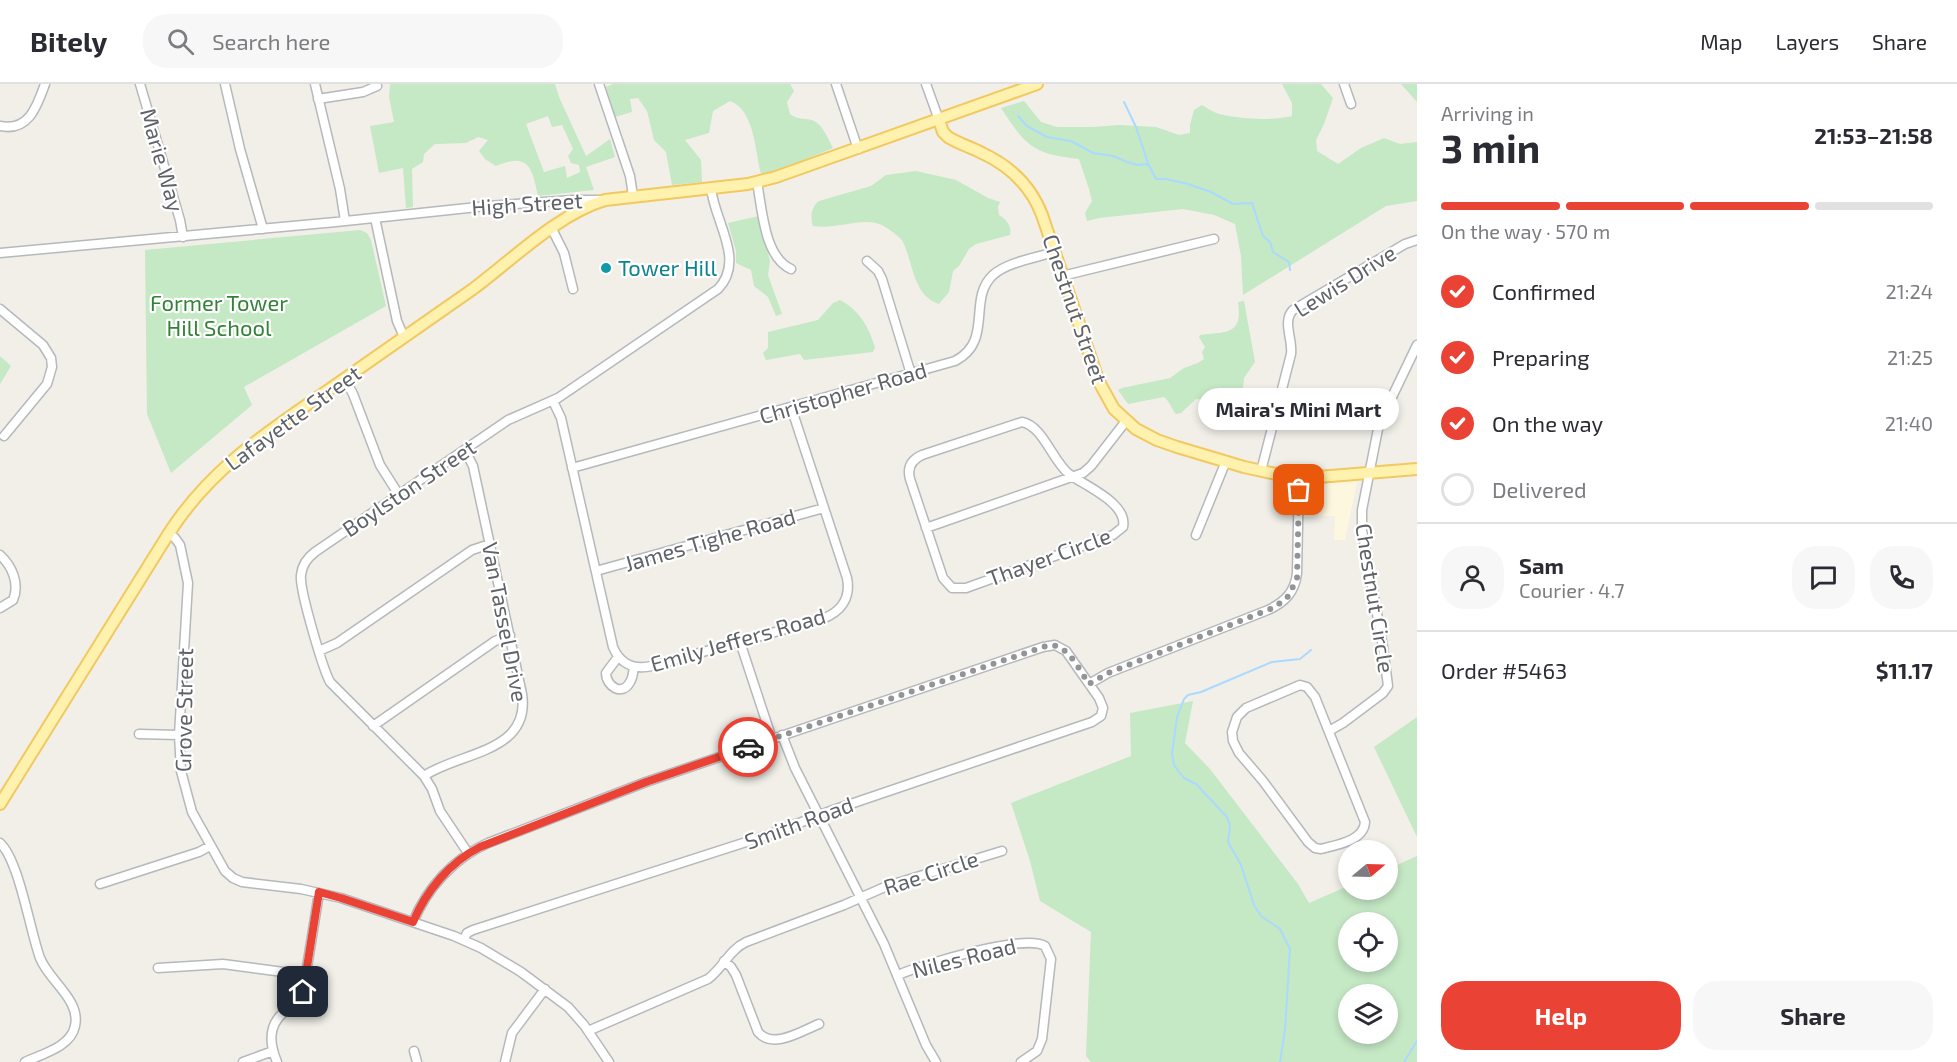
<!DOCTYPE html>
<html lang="en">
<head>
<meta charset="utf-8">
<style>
  body { margin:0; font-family:"Exo 2",sans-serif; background:#f7f7f7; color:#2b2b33; height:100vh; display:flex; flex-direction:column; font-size:22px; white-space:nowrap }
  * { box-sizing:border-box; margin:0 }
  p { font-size:20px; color:#7c7c81 }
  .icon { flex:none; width:33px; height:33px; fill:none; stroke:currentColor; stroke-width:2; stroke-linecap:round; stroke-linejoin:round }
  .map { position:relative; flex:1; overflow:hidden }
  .panel { display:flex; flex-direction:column; background:#fff; width:540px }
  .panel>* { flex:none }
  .needle { width:39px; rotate:71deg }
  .buttons { position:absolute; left:1338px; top:756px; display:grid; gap:12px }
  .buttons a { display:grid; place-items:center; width:60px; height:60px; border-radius:50%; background:#fff; box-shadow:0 3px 9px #0003; font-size:30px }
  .pin { position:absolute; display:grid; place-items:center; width:51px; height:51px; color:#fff; margin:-26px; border-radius:12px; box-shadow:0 3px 9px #0006 }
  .courier { position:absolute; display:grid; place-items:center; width:60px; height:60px; margin:-30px; border:4px solid #ea4335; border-radius:50%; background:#fff; color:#222; box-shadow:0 2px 8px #0007 }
  .bubble { position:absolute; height:42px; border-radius:21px; background:#fff; box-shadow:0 3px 9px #0003; font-size:20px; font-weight:700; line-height:42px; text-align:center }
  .headline em { font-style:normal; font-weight:700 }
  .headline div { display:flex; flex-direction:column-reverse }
  .headline { display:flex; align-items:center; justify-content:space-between; height:102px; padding:0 24px }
  h1 { font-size:39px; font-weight:700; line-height:45px }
  .bar { display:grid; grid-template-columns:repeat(4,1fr); gap:9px 6px; align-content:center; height:72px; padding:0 24px }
  .bar i { height:8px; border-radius:4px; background:#e1e1e2 }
  .bar .active { background:#ea4335 }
  .bar p { grid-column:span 4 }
  .line { display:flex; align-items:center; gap:15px; padding:0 24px; border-top:2px solid #e1e1e2 }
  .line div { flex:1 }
  .round { display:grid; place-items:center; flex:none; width:63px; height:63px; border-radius:24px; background:#f7f7f7 }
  ol { padding:0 24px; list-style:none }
  li { display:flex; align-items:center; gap:18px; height:66px }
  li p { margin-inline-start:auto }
  li .icon { padding:6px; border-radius:50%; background:#ea4335; color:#fff; stroke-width:4 }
  li:last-child { color:#7c7c81 }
  li i { width:33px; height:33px; border:3px solid #e1e1e2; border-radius:50% }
  .primary-button { display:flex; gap:12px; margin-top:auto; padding:12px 24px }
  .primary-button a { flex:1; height:69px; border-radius:24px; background:#ea4335; color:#fff; font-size:24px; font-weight:700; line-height:69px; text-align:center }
  .primary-button a+a { background:#f7f7f7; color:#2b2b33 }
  header { display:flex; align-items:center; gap:36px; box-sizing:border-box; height:84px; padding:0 30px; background:#fff; border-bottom:2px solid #e1e1e2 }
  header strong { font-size:28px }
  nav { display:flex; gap:33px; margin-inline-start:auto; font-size:21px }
  .search { width:420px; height:54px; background:#f7f7f7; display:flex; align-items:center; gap:15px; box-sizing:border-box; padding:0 21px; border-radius:24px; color:#7c7c81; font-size:22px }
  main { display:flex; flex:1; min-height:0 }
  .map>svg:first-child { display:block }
</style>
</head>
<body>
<header>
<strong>Bitely</strong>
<div class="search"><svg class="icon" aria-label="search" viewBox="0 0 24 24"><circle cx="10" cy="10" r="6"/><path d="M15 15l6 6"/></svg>Search here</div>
<nav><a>Map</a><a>Layers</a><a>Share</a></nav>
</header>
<main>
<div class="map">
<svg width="1417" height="978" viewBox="0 0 1417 978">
  <rect width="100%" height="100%" fill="#f1efe8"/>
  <path fill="#fef7e0" d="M1353,397L1357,398L1345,456H1334L1335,432L1303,433L1304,407L1308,402L1312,400Z"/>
  <path fill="#c5e8c5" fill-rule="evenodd" d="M390,0H555L559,13L586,72L610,55L615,73L586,83L594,106L538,112C532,84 529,68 496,82L485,75L479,67L488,56L478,53L466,59L435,60L424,70L423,78L412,85L413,123L406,124L403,84L379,89L370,42L394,38L389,13ZM548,32L552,43L562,41L573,65L568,72L571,79L579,81L580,88L567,94L565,82L544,88L526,40Z
    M613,0H790L794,7L787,18L790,30C800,38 809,32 817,39C824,44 829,57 833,64L788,83L761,90C755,68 755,26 730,17L713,27L709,49L685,56L701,76L702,98L672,101L666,68L654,56L647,27L638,14L630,15L632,28L615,33L606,3Z
    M1282,0H1321L1333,14L1324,40L1316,56L1317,67L1338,80L1361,64L1384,54L1400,60L1417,58V117L1386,122L1243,211L1241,172L1235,140L1214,131L1183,125L1099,134L1087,137L1085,129L1092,117L1089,105L1079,75C1032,70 1026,62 1001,24L1024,17L1041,38L1057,43H1093L1119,41L1156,43L1179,51L1190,49V41L1194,26L1202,21C1207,24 1213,28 1219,30C1238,35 1273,37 1292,32V19Z
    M1401,0H1417V18Z
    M916,87L956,96L988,114L1000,118L998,123L999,131C1006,135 1012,142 1010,151L976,160L969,165L959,182L953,187L949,208L939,220C913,212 913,178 903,158C901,153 887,144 882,141C864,132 835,146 813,142C810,133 811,123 819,117L871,102L886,91Z
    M759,132L770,177L768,191L782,230L776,232L768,213L754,202L751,186L736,179V167L728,139Z
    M360,146L367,149L371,156L386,222L244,303L252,321L171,389L147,330L145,166Z
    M840,216C860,227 868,242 875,263L873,268L804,276L800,270L766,276L763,269L768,264V248L818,236L833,219Z
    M1244,217L1255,278L1244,294L1242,314C1228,325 1212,316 1196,315L1181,329L1176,330C1171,325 1172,320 1164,313L1128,320L1118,306L1122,304L1170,294L1184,284L1198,279L1204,275L1202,268L1205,263L1199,253L1200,251C1227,248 1243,251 1238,218Z
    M0,272L11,282L0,300Z
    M1193,617L1185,659L1210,685L1298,800L1309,819L1348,802V806H1388V785L1417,772V978H1091L1086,972L1091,848L1040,817L1030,777L1011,719L1131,672L1130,629ZM1348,838H1388V878H1348ZM1348,910H1388V950H1348Z
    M1417,633V753L1374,663Z"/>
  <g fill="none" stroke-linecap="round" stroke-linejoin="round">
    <path stroke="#aadaff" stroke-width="2" d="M1124,18L1136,43L1149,82
      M1018,32L1027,42L1047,53L1071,57L1093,69L1113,72L1127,78L1138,81L1146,80L1150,83L1156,95H1166L1188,100L1211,108L1233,120L1252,119L1263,152L1270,158L1273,168L1289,178L1290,186
      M1280,978L1285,946L1290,865L1280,845L1261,832L1254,821L1241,781L1228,758L1230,742L1227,733L1196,700L1184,694L1180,689L1174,681L1172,670L1177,633L1184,615L1188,611L1201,608L1272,578L1300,575L1311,566
      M1404,978L1417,957"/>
    <defs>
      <path id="minor" d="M140,0L180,136L183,153
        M225,0L240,65L263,145
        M315,0L340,105L345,137
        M599,0L630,92L633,112
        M836,0L858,65
        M926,0L939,36
        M1344,0L1351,20
        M318,15L363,8L377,2
        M0,42C29,48 37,22 45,0
        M757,98C762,124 764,173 791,185
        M375,134L397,237L404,253
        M552,145L564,169L573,205
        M0,169L336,138L487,122L573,116H600
        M867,177L878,187L882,195L911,290
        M1062,192L1214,155
        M0,225L43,261L51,274L52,283L47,300L4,352
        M345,295L353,310L380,381L399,411
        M1281,311C1312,318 1359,312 1386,324
        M553,317L561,334L613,563C620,580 634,586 652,582L822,535C841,528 851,514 847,494L791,323
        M1022,338C1043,342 1052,376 1069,390C1085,402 1128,419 1123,443L1113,451L966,504H952L943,494L910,395C907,384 911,376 922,371Z
        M572,384L955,277C994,257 967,215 993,191C1008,178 1035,174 1054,168
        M1261,387L1291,270C1293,256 1282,237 1293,226L1405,160L1417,156
        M926,444L1083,389L1091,382L1126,337
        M169,449L175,454L180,461L188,499L179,651L181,687L192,728L225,787L233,794L242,798L301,805L341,814L454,852L481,864L521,888L568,923L584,941L609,978
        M1196,451L1226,377
        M0,471C12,482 20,500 13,516L0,524
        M596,487L824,424
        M740,558L772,655
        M319,567L337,559L472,466L490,460
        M618,573L606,589C606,602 622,613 630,598C633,594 633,588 634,583
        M1089,600L1108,589L1268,526C1285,518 1295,508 1297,489L1299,393
        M1300,601L1307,603L1315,613L1365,738C1364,757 1336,761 1321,765L1315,764L1308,758L1263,697L1239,669L1233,657L1232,648L1237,633L1246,624Z
        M373,642L495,557L510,551
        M1329,647L1343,639L1383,609L1388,602L1383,563L1362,446V426L1379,340L1417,261
        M139,650L179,651
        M782,651L795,684L884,860L926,961L936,978
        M424,692C459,668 531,669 522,610L473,382L465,366
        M0,759C19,776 30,847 40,874C49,897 81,916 75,942C71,963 42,970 25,978
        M468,769L440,727L432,705L424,692L330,598C323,585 299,505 301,491C302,481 307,474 315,468L508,336L558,314L718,205C746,176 714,137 711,104
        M100,800L199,768L210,762
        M413,838C427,804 454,774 488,759L646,698L1043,563L1055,561L1066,567L1099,614L1103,624L1101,632L1092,638L833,726L768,751L473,846L467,849L464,855
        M724,877L731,883L736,891L758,948C773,966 801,947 819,940
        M158,884L223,880L306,891
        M898,891C921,881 1025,849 1045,862L1051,875L1042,955L1037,967L1021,978
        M588,947L708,895C723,884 729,866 746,858L844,821L887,802L1002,767
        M414,967L417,978
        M243,978L273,967
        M277,978C270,961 267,943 283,929C291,922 298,918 303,908L319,809
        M505,978L512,949L545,905"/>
      <path id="major" d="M939,36L943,48L948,53C959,60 971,63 982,69C1010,82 1031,102 1042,131L1099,298L1114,325L1136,345L1157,356L1177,363L1244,383L1285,392L1318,393L1417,385
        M0,720L169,449C211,384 265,350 327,307C376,273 425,239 473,205C512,176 558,130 605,116L748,100L776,93L1037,0"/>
    </defs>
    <use href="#minor" stroke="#b5b8bc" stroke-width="11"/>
    <use href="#major" stroke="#f2c960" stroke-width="14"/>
    <use href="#minor" stroke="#fff" stroke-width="8"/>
    <use href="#major" stroke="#fff2af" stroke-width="10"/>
  </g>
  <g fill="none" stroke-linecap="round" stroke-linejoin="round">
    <path stroke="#929495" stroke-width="6" stroke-dasharray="0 10.8" d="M748,663L1049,561C1069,561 1079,586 1089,600L1108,589L1273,524L1287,514L1297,495L1299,406"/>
    <path stroke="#ea4335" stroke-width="8" d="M303,908L319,808L341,814L413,838C426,807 450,778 480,763L646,698L748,663"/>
  </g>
  <circle fill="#0f9aa8" stroke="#fff" stroke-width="2" cx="606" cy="184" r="6"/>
  <g text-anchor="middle" stroke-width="4.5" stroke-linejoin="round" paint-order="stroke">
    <g font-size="22" fill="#5f6368" stroke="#fff">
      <text transform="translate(162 76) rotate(74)" y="8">Marie Way</text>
      <text transform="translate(527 120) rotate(-4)" y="8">High Street</text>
      <text transform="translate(1345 197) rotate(-32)" y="8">Lewis Drive</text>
      <text transform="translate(1075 225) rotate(71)" y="8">Chestnut Street</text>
      <text transform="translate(843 309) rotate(-16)" y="8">Christopher Road</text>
      <text transform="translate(293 334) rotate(-36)" y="8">Lafayette Street</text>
      <text transform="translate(409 404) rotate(-34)" y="8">Boylston Street</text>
      <text transform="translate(710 456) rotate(-16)" y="8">James Tighe Road</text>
      <text transform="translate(1049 473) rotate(-20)" y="8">Thayer Circle</text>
      <text transform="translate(1375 514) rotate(81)" y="8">Chestnut Circle</text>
      <text transform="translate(505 538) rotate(79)" y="8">Van Tassel Drive</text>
      <text transform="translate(738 556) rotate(-16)" y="8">Emily Jeffers Road</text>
      <text transform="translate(184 626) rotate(-89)" y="8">Grove Street</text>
      <text transform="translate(799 739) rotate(-20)" y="8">Smith Road</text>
      <text transform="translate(931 789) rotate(-18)" y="8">Rae Circle</text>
      <text transform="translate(964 874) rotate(-14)" y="8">Niles Road</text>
    </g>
    <g font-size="22" fill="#0d838f" stroke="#fff" text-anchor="start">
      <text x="618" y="192">Tower Hill</text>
    </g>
    <g font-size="22" fill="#348238" stroke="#fff">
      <text x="219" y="227">Former Tower<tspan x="219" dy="25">Hill School</tspan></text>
    </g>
  </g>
</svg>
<div class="buttons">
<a><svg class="needle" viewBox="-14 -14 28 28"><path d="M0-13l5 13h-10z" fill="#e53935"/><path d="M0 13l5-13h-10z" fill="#7c7c81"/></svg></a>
<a><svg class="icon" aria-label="locate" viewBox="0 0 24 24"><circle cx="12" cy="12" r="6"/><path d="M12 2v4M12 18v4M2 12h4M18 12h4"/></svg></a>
<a><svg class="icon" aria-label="layers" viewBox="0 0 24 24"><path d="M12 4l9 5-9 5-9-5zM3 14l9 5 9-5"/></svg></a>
</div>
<div class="pin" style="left:1299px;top:406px;background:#ea580c"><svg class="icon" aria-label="bag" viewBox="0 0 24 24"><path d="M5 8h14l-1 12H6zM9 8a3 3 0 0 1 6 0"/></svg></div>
<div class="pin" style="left:303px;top:908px;background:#1f2937"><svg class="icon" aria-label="home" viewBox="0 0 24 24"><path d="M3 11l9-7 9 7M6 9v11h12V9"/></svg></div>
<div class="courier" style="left:748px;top:663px"><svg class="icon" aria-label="car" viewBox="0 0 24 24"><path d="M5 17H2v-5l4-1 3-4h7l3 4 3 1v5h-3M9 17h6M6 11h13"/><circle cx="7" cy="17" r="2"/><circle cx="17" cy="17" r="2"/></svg></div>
<div class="bubble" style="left:1198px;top:304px;width:201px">Maira's Mini Mart</div>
</div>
<section class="panel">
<div class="headline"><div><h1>3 min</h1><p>Arriving in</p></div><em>21:53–21:58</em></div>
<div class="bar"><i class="active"></i><i class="active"></i><i class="active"></i><i></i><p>On the way · 570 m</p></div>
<ol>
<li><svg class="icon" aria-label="check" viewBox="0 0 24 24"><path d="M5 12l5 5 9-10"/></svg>Confirmed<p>21:24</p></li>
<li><svg class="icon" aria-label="check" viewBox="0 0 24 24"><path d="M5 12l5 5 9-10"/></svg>Preparing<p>21:25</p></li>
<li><svg class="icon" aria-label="check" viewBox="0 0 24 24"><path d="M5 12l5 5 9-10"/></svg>On the way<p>21:40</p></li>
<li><i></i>Delivered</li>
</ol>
<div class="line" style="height:108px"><a class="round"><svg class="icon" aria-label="person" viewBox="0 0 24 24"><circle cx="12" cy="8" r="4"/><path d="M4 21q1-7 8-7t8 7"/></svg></a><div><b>Sam</b><p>Courier · 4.7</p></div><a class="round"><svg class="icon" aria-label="chat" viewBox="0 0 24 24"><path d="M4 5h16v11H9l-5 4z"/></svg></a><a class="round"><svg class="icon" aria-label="phone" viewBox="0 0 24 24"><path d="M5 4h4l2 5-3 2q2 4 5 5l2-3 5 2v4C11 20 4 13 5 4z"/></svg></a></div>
<div class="line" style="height:78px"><div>Order #5463</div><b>$11.17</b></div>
<div class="primary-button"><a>Help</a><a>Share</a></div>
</section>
</main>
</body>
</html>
